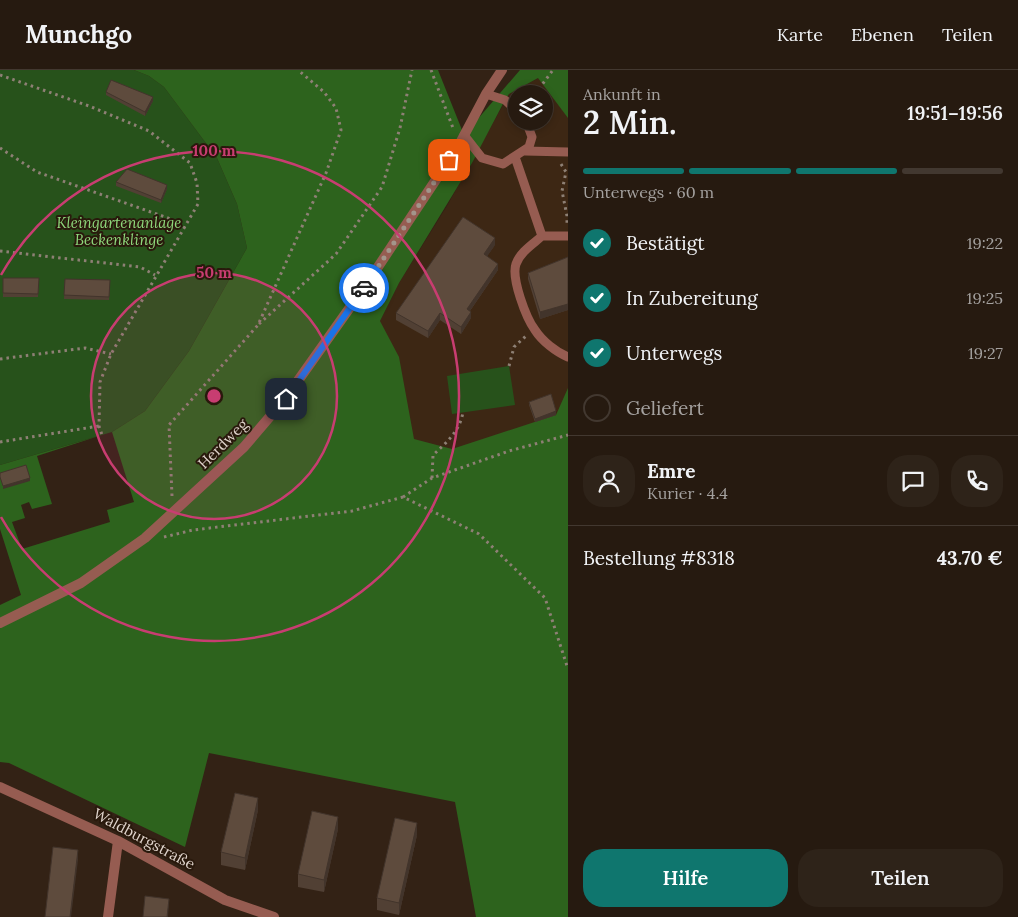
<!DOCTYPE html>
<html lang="de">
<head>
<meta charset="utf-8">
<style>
  body { margin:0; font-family:Lora,serif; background:#2e2319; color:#f1f3f6; height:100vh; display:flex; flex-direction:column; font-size:19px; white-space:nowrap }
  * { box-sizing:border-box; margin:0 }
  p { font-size:16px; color:#a4a19f }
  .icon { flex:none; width:28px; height:28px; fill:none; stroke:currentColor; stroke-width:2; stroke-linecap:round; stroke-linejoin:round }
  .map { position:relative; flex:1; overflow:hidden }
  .panel { display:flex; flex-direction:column; background:#261a10; width:450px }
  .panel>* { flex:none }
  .controls { position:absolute; left:508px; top:15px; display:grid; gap:10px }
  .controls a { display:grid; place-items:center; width:45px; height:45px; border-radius:50%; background:#261a10; box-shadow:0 2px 8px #0003,0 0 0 1px #423830; font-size:25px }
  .pin { position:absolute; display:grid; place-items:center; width:42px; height:42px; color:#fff; margin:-21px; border-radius:10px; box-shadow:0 2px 8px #0006 }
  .courier { position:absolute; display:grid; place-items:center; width:50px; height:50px; margin:-25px; border:4px solid #1a73e8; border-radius:50%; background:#fff; color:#222; box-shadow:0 1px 6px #0007 }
  .head em { font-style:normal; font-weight:600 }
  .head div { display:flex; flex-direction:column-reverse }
  .head { display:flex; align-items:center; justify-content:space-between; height:85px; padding:0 15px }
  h1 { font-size:32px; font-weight:600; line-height:38px }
  .bar { display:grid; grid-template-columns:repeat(4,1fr); gap:8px 5px; align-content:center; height:60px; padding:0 15px }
  .bar i { height:6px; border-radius:4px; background:#423830 }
  .bar .selected { background:#0f766e }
  .bar p { grid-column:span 4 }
  .line { display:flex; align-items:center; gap:12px; padding:0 15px; border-top:1px solid #423830 }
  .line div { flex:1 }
  .round { display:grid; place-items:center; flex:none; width:52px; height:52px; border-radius:20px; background:#2e2319 }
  ol { padding:0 15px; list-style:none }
  li { display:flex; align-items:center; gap:15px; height:55px }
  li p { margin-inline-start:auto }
  li .icon { padding:5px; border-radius:50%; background:#0f766e; color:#fff; stroke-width:4 }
  li:last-child { color:#a4a19f }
  li i { width:28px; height:28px; border:2px solid #423830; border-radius:50% }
  .button { display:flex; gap:10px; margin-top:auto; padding:10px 15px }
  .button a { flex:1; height:58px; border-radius:20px; background:#0f766e; color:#fff; font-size:20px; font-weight:600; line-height:58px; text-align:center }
  .button a+a { background:#2e2319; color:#f1f3f6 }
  header { display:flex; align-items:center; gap:30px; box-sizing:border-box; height:70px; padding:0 25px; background:#261a10; border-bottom:1px solid #423830 }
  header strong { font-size:24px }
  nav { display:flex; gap:28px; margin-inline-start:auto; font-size:18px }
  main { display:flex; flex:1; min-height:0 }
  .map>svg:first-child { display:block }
</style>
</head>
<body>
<header>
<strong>Munchgo</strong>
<nav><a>Karte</a><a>Ebenen</a><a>Teilen</a></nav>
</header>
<main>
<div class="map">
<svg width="568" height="847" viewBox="0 0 568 847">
  <rect width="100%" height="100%" fill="#332215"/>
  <path fill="#3d2714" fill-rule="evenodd" d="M568,0V352L414,408L380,251L399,213L447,136L509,24L538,8ZM516,24H544V51H516Z"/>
  <path fill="#27521b" d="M0,0H134L149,6L164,17L217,88L237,134L247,178L189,281L145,341L112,362L0,395Z
    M509,296L515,335L452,344L447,306Z"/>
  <path fill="#2d631d" d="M134,0H438L464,65L520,0H568V48L538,8L509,24L505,30L472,93L399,213L380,251L399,287L414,369L452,379L556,345L568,318V847H476L455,732L209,683L185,777L9,693L0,692V535L21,525L0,459V395L102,365L37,386L52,434L32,439L29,432L21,435L25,448L12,452L22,479L110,452L107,440L134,432L112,362L145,341L189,281L247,178L237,134L217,88L164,17L149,6Z"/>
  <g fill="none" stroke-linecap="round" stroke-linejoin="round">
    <path stroke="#8e8075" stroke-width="3" stroke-dasharray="2.5 4" stroke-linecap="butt" d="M431,0L453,58
      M0,5L89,36L149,61L190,93L197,113L198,134L111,284L100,312L99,356L102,365
      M535,24L553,0
      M0,78L37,102L168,148L185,158
      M561,94L566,102L562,121L567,146V155
      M0,181L140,197L155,205
      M259,254L336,184L382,117L400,58L412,0
      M0,289L85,278L111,284
      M509,296L514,277L527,265
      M0,372L99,356
      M432,408L433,385C446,373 460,361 463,342
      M172,426L169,355L258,255L326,103L341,60L336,38L324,22L298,0
      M403,427L432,408L509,381L568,365
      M164,467L193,460L352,441L403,427L479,464L545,528L568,599"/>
    <path stroke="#965c51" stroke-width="9" d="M486,24L505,30L516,40
      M464,65L482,88L503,94L529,77L532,67L526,51
      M525,81L568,82
      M515,87L542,166
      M568,166H542C533,174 520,182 516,194C511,208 526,248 535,260C542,271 556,282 568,287"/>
    <path stroke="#965c51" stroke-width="10" d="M0,717L118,771L225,830L274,847
      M108,847L118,771"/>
    <path stroke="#965c51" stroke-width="10" d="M0,553L81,513L145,468L244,377L285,329L368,212L459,75L486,24L502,0"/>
  </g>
  <path fill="#514034" d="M106,22L153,31L145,46L106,25Z
    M116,112L167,119L161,133L116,116Z
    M495,175L487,186L498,200L470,241L471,248L461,264L440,250L428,268L396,250V243Z
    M568,187V240L540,249L528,209V203Z
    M3,208H39L38,227H3Z
    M65,209L110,210L109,230L64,229Z
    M529,332L556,345L535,352L529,335Z
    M258,740L245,800L221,795V782Z
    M338,759L324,822L298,817V804Z
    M417,765L399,845L377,840V828Z"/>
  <path fill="#42342b" d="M153,27V31L145,46V42Z
    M167,115V119L161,133V130Z
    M495,168V175L484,191V184Z
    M498,194V200L467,245V239Z
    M568,234V240L540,249V242Z
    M471,242V248L461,264V257Z
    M440,243V250L428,268V261Z
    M556,341V345L535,352V349Z
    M30,408V411L3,419V416Z
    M258,728V740L245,800V788Z
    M338,747V759L324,822V810Z
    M417,753V765L399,845V833Z
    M78,780V790L71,847H70Z
    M169,829L168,847H167Z"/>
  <path fill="#5e4b3d" stroke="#42342b" d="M111,10L153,27L145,42L106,22Z
    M127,99L167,115L161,130L116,112Z
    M463,147L495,168L484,184L498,194L467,239L471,242L461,257L440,243L428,261L396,243Z
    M568,187V234L540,242L528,203Z
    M3,208H39L38,224L3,223Z
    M65,209L110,210L109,227L64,225Z
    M551,324L556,341L535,349L529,332Z
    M26,395L30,408L3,416L0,407V403Z
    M235,723L258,728L245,788L221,782Z
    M312,741L338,747L324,810L298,804Z
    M395,748L417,753L399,833L377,828Z
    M53,777L78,780L70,847H45Z
    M145,826L169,829L167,847H143Z"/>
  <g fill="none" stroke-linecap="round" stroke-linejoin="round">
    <path stroke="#a3958b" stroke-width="5" stroke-dasharray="0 9" d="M364,218L449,90"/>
    <path stroke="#1a73e8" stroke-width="6" d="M286,329L364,218"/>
  </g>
  <circle cx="214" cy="326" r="123" fill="#c83d71" fill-opacity=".12"/>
  <g fill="none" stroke="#c83d71" stroke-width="2.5">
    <circle cx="214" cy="326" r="123"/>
    <path d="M1 205A245 245 0 1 1 1 447"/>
  </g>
  <g text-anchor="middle" stroke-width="4" stroke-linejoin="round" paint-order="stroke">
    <g font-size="15" font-style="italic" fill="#8ed87b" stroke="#29190c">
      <text x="119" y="158">Kleingartenanlage<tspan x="119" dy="17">Beckenklinge</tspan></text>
    </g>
    <g font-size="15" fill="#dfd3cb" stroke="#29190c">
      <text transform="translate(223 374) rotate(-45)" y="5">Herdweg</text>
      <text transform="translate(144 769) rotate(28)" y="5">Waldburgstraße</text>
    </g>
  </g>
  <circle cx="214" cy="326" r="8" fill="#c83d71" stroke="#29190c" stroke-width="2.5"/>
  <g font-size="15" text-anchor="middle" font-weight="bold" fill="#c83d71" stroke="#29190c" stroke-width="4" stroke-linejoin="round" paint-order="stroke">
    <text x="214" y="86">100 m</text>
    <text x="214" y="208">50 m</text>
  </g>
</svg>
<div class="controls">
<a><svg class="icon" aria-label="layers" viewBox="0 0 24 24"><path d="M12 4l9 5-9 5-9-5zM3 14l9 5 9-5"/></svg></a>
</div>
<div class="pin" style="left:449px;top:90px;background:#ea580c"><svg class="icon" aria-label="bag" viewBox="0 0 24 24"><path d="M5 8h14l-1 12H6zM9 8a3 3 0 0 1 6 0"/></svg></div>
<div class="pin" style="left:286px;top:329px;background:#1f2937"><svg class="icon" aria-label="home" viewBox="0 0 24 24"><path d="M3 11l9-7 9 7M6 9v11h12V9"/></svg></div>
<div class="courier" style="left:364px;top:218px"><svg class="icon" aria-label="car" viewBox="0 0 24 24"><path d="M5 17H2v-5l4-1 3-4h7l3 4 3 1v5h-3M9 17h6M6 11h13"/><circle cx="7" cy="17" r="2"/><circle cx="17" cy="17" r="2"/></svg></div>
</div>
<section class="panel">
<div class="head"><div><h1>2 Min.</h1><p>Ankunft in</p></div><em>19:51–19:56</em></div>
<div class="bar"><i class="selected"></i><i class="selected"></i><i class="selected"></i><i></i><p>Unterwegs · 60 m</p></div>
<ol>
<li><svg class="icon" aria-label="check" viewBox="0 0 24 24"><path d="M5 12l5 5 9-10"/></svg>Bestätigt<p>19:22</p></li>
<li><svg class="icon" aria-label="check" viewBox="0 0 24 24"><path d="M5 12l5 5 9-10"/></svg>In Zubereitung<p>19:25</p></li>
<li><svg class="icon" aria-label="check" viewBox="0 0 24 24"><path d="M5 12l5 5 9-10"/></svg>Unterwegs<p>19:27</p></li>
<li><i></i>Geliefert</li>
</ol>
<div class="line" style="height:90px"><a class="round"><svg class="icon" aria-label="person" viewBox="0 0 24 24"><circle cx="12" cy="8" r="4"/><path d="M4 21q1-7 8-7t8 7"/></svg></a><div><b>Emre</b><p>Kurier · 4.4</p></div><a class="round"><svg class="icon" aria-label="chat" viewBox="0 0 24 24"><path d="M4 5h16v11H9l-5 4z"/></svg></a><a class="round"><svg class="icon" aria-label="phone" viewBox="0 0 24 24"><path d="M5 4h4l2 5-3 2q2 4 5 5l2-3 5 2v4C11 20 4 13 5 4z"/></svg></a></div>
<div class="line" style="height:65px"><div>Bestellung #8318</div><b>43.70 €</b></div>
<div class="button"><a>Hilfe</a><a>Teilen</a></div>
</section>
</main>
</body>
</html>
